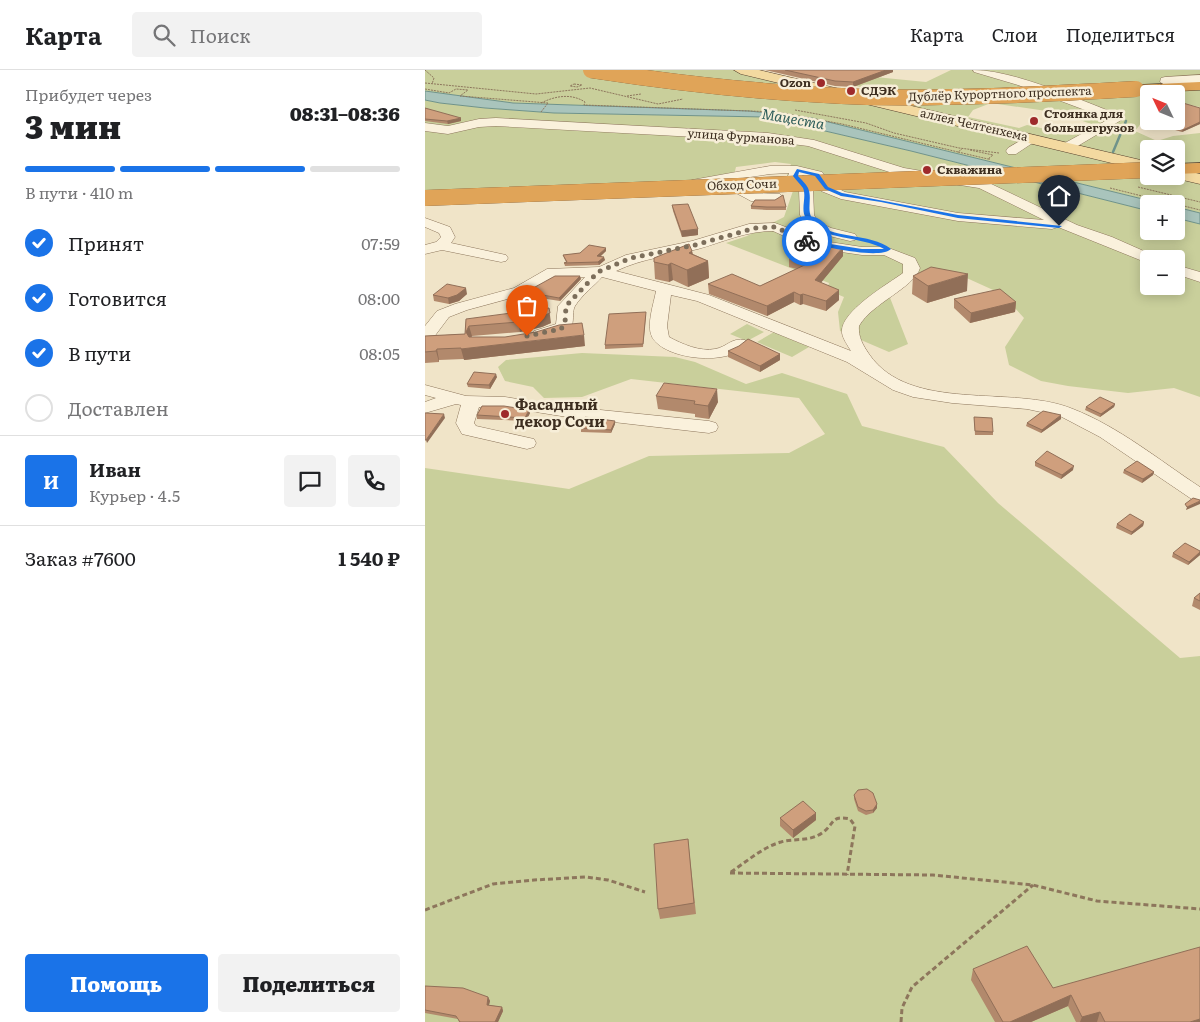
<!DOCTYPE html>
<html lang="ru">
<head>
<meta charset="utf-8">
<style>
  body { margin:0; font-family:Literata,serif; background:#f2f2f2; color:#202124; height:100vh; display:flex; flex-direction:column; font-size:19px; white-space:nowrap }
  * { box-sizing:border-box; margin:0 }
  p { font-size:16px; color:#757577 }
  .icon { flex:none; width:28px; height:28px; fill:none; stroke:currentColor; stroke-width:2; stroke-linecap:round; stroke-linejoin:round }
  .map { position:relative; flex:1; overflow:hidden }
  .panel { display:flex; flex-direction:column; background:#fff; width:425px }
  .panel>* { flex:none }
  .needle { width:32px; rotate:313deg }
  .fabs { position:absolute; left:715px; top:15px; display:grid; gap:10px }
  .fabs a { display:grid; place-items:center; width:45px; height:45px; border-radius:5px; background:#fff; box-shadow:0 2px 12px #0003; font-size:25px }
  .pin { position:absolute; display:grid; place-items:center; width:42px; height:42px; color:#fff; margin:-51px -21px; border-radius:50% 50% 50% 0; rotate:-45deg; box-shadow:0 0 5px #0007 }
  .pin .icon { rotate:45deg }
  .courier { position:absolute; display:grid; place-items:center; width:50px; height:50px; margin:-25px; border:4px solid #1a73e8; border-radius:50%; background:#fff; color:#222; box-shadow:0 1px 6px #0007 }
  .summary em { font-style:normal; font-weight:800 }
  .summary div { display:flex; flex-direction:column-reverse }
  .summary { display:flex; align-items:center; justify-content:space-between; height:85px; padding:0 25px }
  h1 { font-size:32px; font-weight:800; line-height:38px }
  .bar { display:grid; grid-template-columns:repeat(4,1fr); gap:8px 5px; align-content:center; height:60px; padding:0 25px }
  .bar i { height:6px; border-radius:4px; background:#e0e0e0 }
  .bar .selected { background:#1a73e8 }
  .bar p { grid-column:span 4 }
  .line { display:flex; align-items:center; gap:12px; padding:0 25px; border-top:1px solid #e0e0e0 }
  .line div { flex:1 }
  .round { display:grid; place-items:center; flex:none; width:52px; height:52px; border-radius:5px; background:#f2f2f2 }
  ol { padding:0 25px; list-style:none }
  li { display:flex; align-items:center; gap:15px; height:55px }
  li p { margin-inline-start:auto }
  li .icon { padding:5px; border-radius:50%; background:#1a73e8; color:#fff; stroke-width:4 }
  li:last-child { color:#757577 }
  li i { width:28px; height:28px; border:2px solid #e0e0e0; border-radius:50% }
  .cta { display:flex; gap:10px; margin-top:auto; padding:10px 25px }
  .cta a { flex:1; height:58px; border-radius:5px; background:#1a73e8; color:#fff; font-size:20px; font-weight:800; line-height:58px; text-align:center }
  .cta a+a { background:#f2f2f2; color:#202124 }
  header { display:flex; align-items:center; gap:30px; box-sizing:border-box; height:70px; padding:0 25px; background:#fff; border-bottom:1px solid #e0e0e0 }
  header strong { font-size:24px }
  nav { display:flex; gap:28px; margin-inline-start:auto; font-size:18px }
  .search { width:350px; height:45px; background:#f2f2f2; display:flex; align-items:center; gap:12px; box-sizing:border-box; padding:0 18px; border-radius:5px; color:#757577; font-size:19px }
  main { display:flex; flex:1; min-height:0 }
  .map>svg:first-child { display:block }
</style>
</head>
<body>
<header>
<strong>Карта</strong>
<div class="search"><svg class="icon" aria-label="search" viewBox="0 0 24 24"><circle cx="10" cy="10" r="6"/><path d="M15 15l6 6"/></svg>Поиск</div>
<nav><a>Карта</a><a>Слои</a><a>Поделиться</a></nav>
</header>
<main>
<section class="panel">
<div class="summary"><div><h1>3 мин</h1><p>Прибудет через</p></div><em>08:31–08:36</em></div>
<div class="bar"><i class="selected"></i><i class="selected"></i><i class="selected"></i><i></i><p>В пути · 410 m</p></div>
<ol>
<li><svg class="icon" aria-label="check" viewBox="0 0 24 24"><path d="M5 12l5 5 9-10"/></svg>Принят<p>07:59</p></li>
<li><svg class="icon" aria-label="check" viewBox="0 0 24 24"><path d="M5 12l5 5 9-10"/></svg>Готовится<p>08:00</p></li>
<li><svg class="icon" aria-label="check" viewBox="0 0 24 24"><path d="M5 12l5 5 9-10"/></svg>В пути<p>08:05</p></li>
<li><i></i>Доставлен</li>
</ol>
<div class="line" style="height:90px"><b class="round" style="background:#1a73e8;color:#fff">И</b><div><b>Иван</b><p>Курьер · 4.5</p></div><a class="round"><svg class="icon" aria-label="chat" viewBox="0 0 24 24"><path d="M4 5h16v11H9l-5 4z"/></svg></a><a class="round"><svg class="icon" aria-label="phone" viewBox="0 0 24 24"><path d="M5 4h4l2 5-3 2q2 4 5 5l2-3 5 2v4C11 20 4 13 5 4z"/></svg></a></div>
<div class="line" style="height:65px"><div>Заказ #7600</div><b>1 540 ₽</b></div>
<div class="cta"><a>Помощь</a><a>Поделиться</a></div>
</section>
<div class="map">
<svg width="775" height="952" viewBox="0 0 775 952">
  <rect width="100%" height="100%" fill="#f0e4c8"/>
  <path fill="#c9cf9b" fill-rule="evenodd" d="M0,0H316L440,29L456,22L411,11L450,7L501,12L526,0H775V37L751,32V24H724C724,38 720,50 710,61L732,71L748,66L775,63V143L751,137V134H738L387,48L324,41L88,33L0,21ZM566,33L635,43L669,55L648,65L602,55L594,58L543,47L548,40ZM724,79H751V106H724Z
    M0,30L15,33L60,38L129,43L340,47L486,81L724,141V161H751V148L775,154V327L749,318L703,323L643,316L616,311L584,295L580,277L599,248L577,224L535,205L486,202L462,220L483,274L464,282L415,261L413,242L419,227L402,220L404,213L301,173L322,166L359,147L369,118L362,105L366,94L350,92L311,97L309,105L252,115L0,125ZM724,189H751V216H724Z
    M322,254L339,262L322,271L305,264Z
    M349,262L384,277L367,287L332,272Z
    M157,283L250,287L270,292L321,314L357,303L422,324L437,356L519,377L573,433L755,588L775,586V952H0V398L144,419L224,386L364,383L400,364L374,328L206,309L157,327L119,328L108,317L80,311L73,297L81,290Z"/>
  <path fill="#a9c4bc" stroke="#6f938a" d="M0,21L88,33L324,41L387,48L738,134H724V141L486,81L340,47L129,43L60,38L15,33L0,30Z
    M751,137L775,143V154L751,148Z"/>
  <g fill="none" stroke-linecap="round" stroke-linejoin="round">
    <path stroke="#6f938a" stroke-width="2.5" d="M688,82L701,51"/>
    <defs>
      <path id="minor" d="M548,0C590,0 654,30 695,45L698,49L646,80H638L636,77L638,74L684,49L593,15L549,2Z
        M775,5V17L740,15L735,12L736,8L740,7Z
        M71,48L343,63L389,70L479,98L562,112L652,155L687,167L730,186L732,189H724V193L720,192L633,157L627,159L533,151L416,129L396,121L387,108L377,105L388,119L389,145L393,152L406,158L430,164L432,167L430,170L425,171L396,164L383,158L375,145L374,120L363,106L364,103L345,104L311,109L310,112L329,123L355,124L357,127L350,131H326L298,116L297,112L267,118L260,114L267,110L345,96H372L397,102L406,115L420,122L533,143L619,150L554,118L477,106L383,76L343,71L71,56L54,57L23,64L0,61V53L23,56L54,49Z
        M605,65L609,66L611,69L609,72L591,84H583L581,81L583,78Z
        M0,148L25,157L30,167L26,173L81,185L83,188L81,191L76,192L17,180L0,184V175L11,172L16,167L14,163L0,157Z
        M350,153L398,171L437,177H461L490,188L495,198C489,218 447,233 434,256C433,267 438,275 444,284C485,344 588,314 648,339C694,357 734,390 775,417V432L768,430L675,367L635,346L602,339L527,333L488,327L468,320L422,292L272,231L246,225L242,256L244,267C257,274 275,282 290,279C302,277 307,267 320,270L322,274C306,297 239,290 227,267C221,255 229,233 231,221L177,207C169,216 157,225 150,236C147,241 149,249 147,255C144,266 119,271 109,269L107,265L109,261L131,254L133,236L160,207H130L101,224L42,240L24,247L6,271L0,272V256L12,241L30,234L89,218L122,199L174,197L201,185L267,171L324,154ZM348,161L372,172L396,179L437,185H459L478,194V203C463,214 414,242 417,263C418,269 423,276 426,281L284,225L191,201C218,188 244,186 273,179C298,172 321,161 348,161Z
        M751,195L775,202V212L751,204Z
        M0,315L41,326L80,327L136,336L284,351L291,353L293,357L291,361L284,363L136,346L80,337H54L49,353L51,356L109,369L111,373L109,377L102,379L37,364L31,353L36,335L31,334L0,343V332L11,328L0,325Z"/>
      <path id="major" d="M309,0H334L724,92V102L316,4Z
        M751,98L775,104V114L745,107L751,106Z"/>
      <path id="highway" d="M775,12V20L711,23L706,22L704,19L706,16L711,15Z
        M775,93V103L751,104V94Z"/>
    </defs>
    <use href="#minor" stroke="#8d765c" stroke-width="1"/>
    <use href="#major" stroke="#5b4430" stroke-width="1"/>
    <use href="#highway" stroke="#5b4430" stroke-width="1"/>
    <path stroke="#8d765c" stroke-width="1" stroke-dasharray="2 1" stroke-linecap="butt" d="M0,0L9,8L7,14
      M0,13L111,24L165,18L233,34L258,29
      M149,14L157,15L152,17L145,16Z
      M0,19L24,23L31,19L43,20L35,26L123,33
      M202,26L216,24
      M116,33C130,26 146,23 160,32L159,35L352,42L417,54L533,82L537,79
      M370,40L441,53L469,63L534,78L574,83
      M116,42L123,33
      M545,80L568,85L563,89H565
      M533,82L563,89
      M713,117L775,132
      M685,118L749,134
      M751,134L775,140"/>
    <path stroke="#8d765c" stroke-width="3" stroke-dasharray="5 3" stroke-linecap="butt" d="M306,802C321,792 338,777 356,772C369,768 384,772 397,763C410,754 405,745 425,749L430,756L422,805
      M305,803L508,805L608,815L672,831L775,839
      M0,840L68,814L109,810L161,807L183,810L220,822
      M476,952L477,938L487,917L608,815"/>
    <use href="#minor" fill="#faf1dc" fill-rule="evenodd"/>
    <use href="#major" fill="#f3d9a0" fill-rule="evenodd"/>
    <use href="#highway" fill="#e0a458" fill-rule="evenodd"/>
    <defs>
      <path id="highway-bridge" d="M166,0C257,14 349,24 442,27C531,29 621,24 711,19
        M0,128L724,100"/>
    </defs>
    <use href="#highway-bridge" stroke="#5b4430" stroke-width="16" stroke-linecap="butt"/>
    <path stroke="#8d765c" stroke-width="1" stroke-dasharray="2 1" stroke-linecap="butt" d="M726,16L737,15"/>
    <use href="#highway-bridge" stroke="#e0a458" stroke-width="16"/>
  </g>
  <path fill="#b2896c" d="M340,0H468V2L428,17L410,16Z
    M0,38L36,51L23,54L0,51Z
    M775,38V54L757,62L726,53L727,51H751Z
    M247,135L273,165L257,167L248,141Z
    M326,136L361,137V140H342L326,139Z
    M181,181L176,186L180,190L174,195L140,196L139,193L141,192L139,188L138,185Z
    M267,181L268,184L283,191L284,208L263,217L248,210L244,212L230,209L229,192Z
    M418,186L396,212L414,230L401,241L378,234L375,235L369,232L342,246L284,224L283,214L335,216L372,199L364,197V187Z
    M488,206L542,221L502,233L487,224Z
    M156,209L135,231L102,226L101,222Z
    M42,224L34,231L24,234L9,231L8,225Z
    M529,229L591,232L590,242L545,253L529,238Z
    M221,245L218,277L180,279V275Z
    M41,249L126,253L117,257L95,262L47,266L46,267L160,276L39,290V289L14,290V292L0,293V266L40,264Z
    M303,281L355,284V290L335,302L303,287Z
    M72,307L65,319L43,317L42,314Z
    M231,326L293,332L284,349L270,347V344L233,339Z
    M690,334L689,337L675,347L660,340L661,337Z
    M105,343L101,351L52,349V345Z
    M549,347L568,362V365H550Z
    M636,349L616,363L601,356L602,353Z
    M190,354L186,363L156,362V358Z
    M610,392L648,400L636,409L610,396Z
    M699,400L729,402L728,405L717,413L698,403Z
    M719,452L718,456L706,465L691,458L692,454Z
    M775,481V485L763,495L747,487L748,483Z
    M775,523V540L767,536L769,528Z
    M429,725L452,734V738L448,743L441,745L433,741L429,729Z
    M391,743V750L368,768L355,756V748Z
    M263,769L271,844L235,849L233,839Z
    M548,899L628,918L775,952H651L643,936L606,952H570L546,910Z
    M0,916L63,927L65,931L64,935L77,937L78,941L73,952H34L33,949L0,943Z"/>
  <path fill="#916f58" d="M461,0H468V2L428,17V12Z
    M36,48V51L23,54L22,51Z
    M775,52V54L757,62L758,60Z
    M273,159V165L257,167L256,161Z
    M418,177V186L390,220V210Z
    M181,178V181L172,189V186Z
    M267,181L269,197L283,191L284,208L263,217L262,200L264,183Z
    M179,187L180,190L174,195L173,192Z
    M246,193L248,210L244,212L243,195Z
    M543,204L542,221L502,233L503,216Z
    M155,206L156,209L135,231L134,228Z
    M41,218L42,224L34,231L24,234L23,228Z
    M414,220V230L401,241V231Z
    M369,222V232L342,246V236Z
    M378,224V234L375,235V225Z
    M591,232L590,242L545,253L546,243Z
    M124,238L126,253L117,257L95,262L93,252Z
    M44,256L47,266L43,273L41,262Z
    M159,265L160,276L39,290L36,279Z
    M12,279L14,290V292L11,281Z
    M355,284V290L335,302V296Z
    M71,304L72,307L65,319L64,315Z
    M292,319L293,332L284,349L283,336Z
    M690,334L689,337L675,347L676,344Z
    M104,340L105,343L101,351L100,348Z
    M19,344L20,348L2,373L1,370Z
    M636,345V349L616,363L617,360Z
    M190,351V354L186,363V360Z
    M649,396L648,400L636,409L637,405Z
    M729,402L728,405L717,413L718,409Z
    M775,431V434L761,440L762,437Z
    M719,452L718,456L706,465L707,462Z
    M775,482V485L763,495L764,492Z
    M452,734V738L448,743V740Z
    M391,743V750L368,768V760Z
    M646,925L643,936L606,952H585Z
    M63,927L65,931L63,938L62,935Z
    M77,937L78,941L73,952H70Z
    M675,942L672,952H655L657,947Z
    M775,949V952H765Z"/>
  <path fill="#cf9f7d" stroke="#916f58" d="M360,0H461L428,12L410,11Z
    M751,31L775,38V52L758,60L729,51H751Z
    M0,38L36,48L22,51L0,49Z
    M358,125L361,137H342L326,136L330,130H350Z
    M263,134L273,159L256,161L247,135Z
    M264,174L267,181L264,183L283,191L262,200L246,193L243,195L229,192V188Z
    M377,174L415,178L418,177L390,210L414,220L401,231L378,224L375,225L369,222L342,236L283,214L307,204L335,216L386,192L364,187Z
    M164,175L181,178L172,186L179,187L173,192L139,193L142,192L138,185L155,183Z
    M506,197L543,204L503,216L488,206Z
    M130,206H155L134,228L101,222Z
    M22,214L41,218L32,225L23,228L8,225Z
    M575,219L591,232L546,243L529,229Z
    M124,238L125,243L115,247L93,252L44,256L41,262L44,267H80L111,262L134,255L157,253L159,265L36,279V278L12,279L11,281L0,282V266L40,264L41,249Z
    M221,242L218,274L180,275L184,244Z
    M323,269L355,284L335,296L303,281L314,276Z
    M49,302L71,304L64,315L42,314Z
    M239,313L292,319L283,336L269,334L270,331L231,326Z
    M675,327L690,334L676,344L661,337Z
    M57,336H79L104,340L100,348L52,345Z
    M618,341L636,345L617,360L602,353Z
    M0,343L19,344L1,370H0Z
    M160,347L190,351L186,360L156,358Z
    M549,347L567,348L568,362L550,361Z
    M622,381L649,396L637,405L610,392Z
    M712,391L729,402L718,409L699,400Z
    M768,428L775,430V431L762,437L760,434Z
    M705,444L719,452L707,462L692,454Z
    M760,473L775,481V482L764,492L748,483Z
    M775,523V531L769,528Z
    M442,719L448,723L452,734L448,740L441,741L433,737L429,725L433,720Z
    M378,731L391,743L368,760L355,748Z
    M263,769L269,833L233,839L229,774Z
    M602,876L628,918L775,877V949L765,952H680L675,942L657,947L646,925L585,952H578L548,899Z
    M0,916L38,918L63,927L62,935L77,937L70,952H35L31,946L0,940Z"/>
  <path fill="#1a73e8" d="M372,99L394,104L403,117L417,123L533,145L637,156L634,158L533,148L456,132L416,126L400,119L390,106L374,102L373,106C376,109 381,114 383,118C388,129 380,141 389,151C405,170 445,162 466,179C454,190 399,176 382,173L380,170L437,179H459C435,165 398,172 381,148C375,140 382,127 378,118C375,114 371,110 368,106Z"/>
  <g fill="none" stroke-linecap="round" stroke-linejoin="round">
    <path stroke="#7c6e5b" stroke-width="5" stroke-dasharray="0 9" d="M102,266L136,259L140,253L141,236L173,202L206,188L270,175L330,158L350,157L382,171"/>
  </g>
  <g fill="#9e2a2b" stroke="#f7eed8" stroke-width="2">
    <circle cx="396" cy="13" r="5"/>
    <circle cx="426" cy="21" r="5"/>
    <circle cx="609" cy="51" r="5"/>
    <circle cx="502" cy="100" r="5"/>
    <circle cx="80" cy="344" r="5"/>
  </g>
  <g text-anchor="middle" stroke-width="5" stroke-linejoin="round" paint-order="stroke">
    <g font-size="12" font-weight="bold" fill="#3d2e20" stroke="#f7eed8" text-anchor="start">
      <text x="386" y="17" text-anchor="end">Ozon</text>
      <text x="436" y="25">СДЭК</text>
      <text x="619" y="48">Стоянка для<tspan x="619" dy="14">большегрузов</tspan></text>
      <text x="512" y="104">Скважина</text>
    </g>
    <g font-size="12" fill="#3d2e20" stroke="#f7eed8">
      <text transform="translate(575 24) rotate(-2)" y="4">Дублёр Курортного проспекта</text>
      <text transform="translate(549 55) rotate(13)" y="4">аллея Челтенхема</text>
      <text transform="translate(316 67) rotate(4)" y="4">улица Фурманова</text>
      <text transform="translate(317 115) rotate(-2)" y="4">Обход Сочи</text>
    </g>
    <g font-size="14" font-style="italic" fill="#2f5d5a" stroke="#f7eed8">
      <text transform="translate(368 49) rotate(10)" y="5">Мацеста</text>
    </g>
    <g font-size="15" font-weight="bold" fill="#3d2e20" stroke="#f7eed8" text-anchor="start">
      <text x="90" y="340">Фасадный<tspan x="90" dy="17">декор Сочи</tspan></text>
    </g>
  </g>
</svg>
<div class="fabs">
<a><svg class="needle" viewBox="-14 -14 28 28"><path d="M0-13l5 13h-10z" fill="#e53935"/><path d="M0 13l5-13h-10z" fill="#757577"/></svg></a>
<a><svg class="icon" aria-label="layers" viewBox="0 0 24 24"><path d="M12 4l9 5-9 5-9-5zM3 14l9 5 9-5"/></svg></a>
<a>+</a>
<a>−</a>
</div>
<div class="pin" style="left:102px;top:266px;background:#ea580c"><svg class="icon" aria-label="bag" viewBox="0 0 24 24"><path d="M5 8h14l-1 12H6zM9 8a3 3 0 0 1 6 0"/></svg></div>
<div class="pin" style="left:634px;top:156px;background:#1f2937"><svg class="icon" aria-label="home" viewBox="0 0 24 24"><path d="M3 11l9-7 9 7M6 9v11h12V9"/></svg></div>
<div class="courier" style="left:382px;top:171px"><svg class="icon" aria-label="bike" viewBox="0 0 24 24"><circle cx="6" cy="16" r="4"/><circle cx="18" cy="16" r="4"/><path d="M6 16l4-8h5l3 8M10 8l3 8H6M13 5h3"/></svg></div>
</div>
</main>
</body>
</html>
